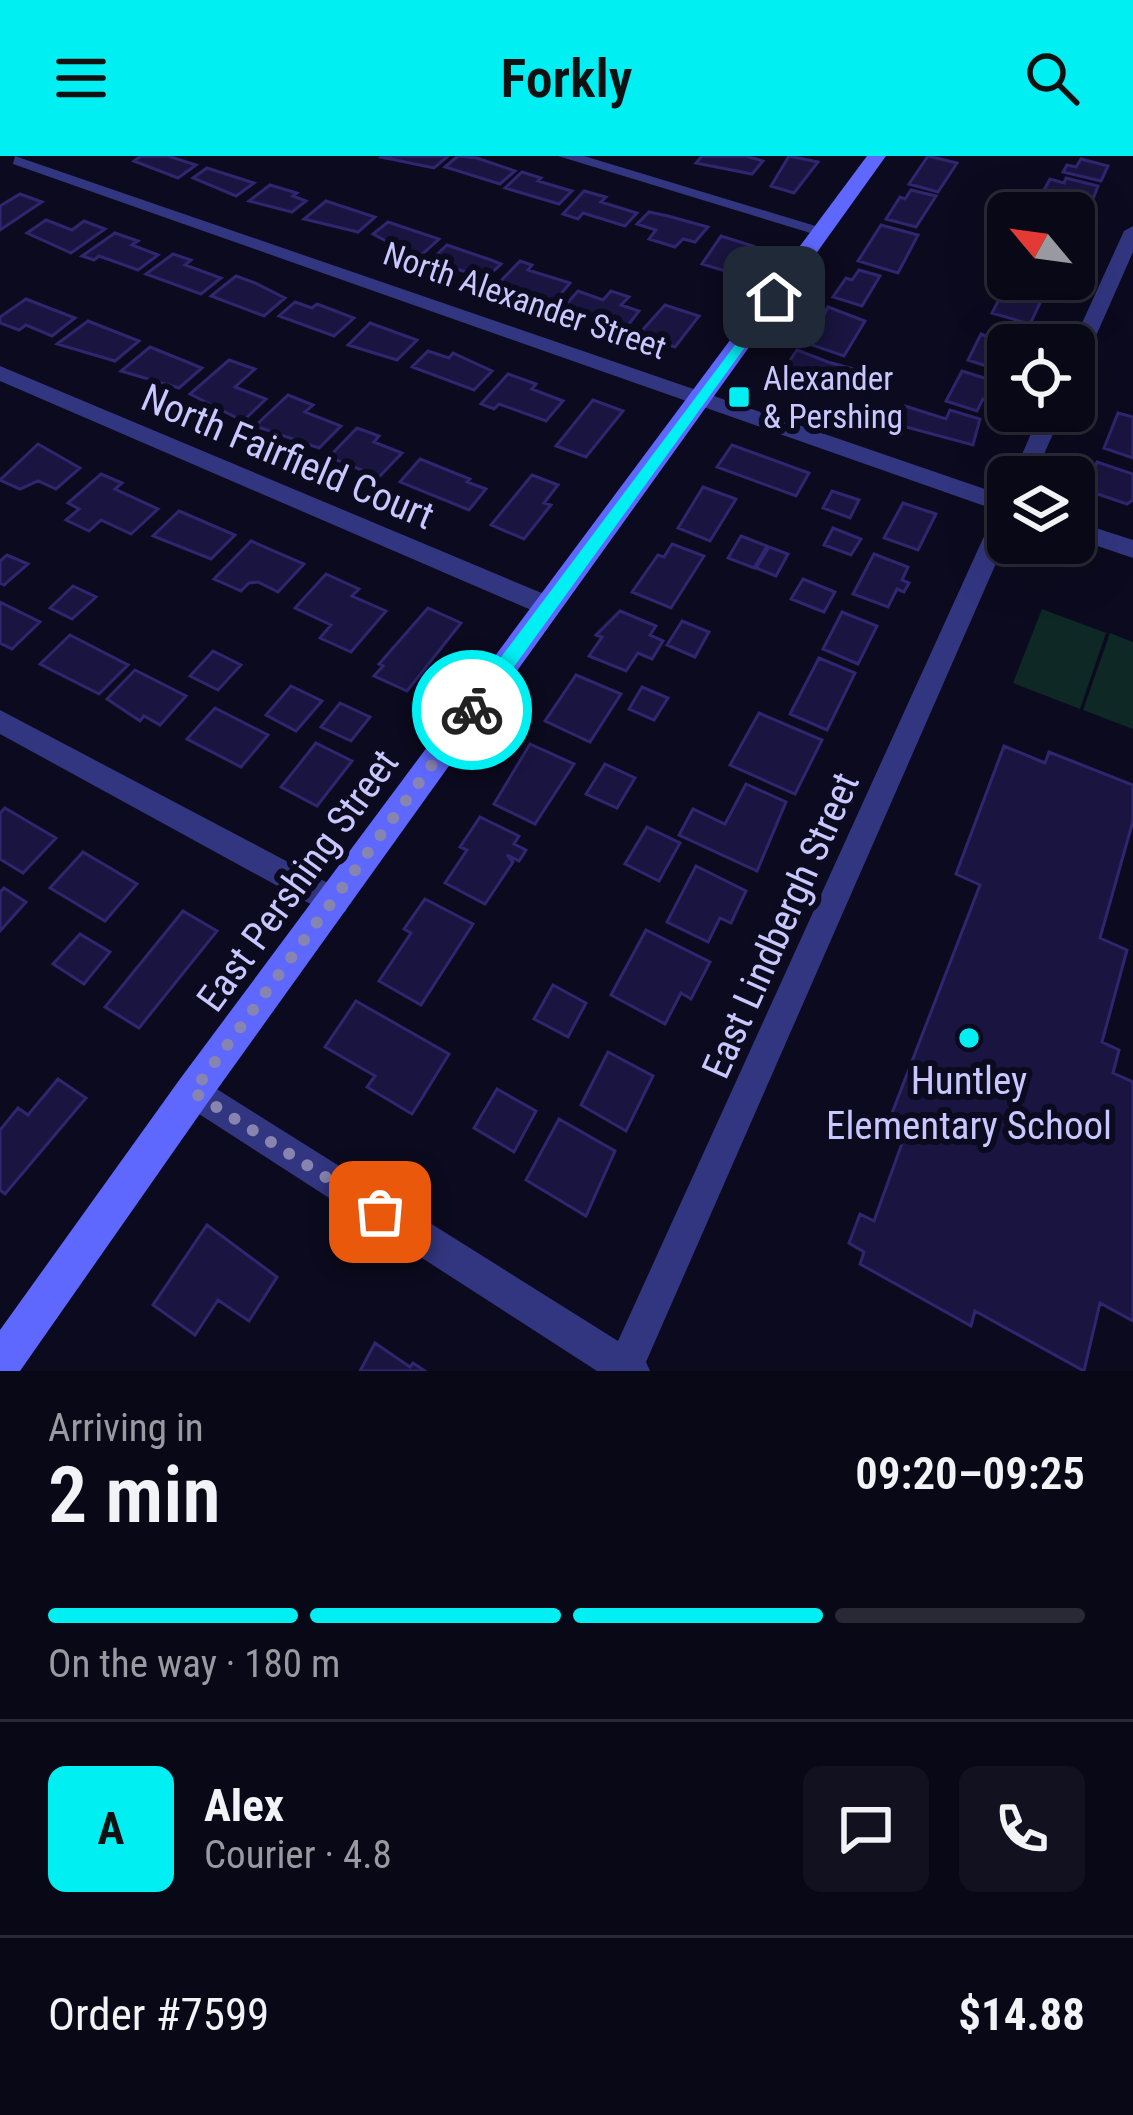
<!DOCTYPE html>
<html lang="en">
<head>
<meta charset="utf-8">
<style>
  body { margin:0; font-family:"Roboto Condensed",sans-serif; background:#12111f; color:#f1f3f6; height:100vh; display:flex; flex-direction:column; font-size:45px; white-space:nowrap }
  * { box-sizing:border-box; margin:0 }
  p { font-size:39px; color:#999aa1 }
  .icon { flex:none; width:66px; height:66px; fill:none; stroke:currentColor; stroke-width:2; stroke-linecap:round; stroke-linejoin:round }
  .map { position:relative; height:1215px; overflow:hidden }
  .details { display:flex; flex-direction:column; background:#090816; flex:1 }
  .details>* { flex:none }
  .needle { width:78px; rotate:299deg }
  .fabs { position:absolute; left:987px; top:36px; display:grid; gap:24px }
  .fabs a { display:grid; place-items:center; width:108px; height:108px; border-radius:18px; background:#090816; box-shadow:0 12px 48px #0002,0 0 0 3px #292935; font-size:60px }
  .pin { position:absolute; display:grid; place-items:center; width:102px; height:102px; color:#fff; margin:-51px; border-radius:24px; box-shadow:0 6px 18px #0006 }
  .courier { position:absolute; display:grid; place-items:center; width:120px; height:120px; margin:-60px; border:9px solid #00eff2; border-radius:50%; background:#fff; color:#222; box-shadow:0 3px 15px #0007 }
  .overview em { font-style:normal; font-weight:600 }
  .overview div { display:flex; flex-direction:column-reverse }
  .overview { display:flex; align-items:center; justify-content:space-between; height:204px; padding:0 48px }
  h1 { font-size:78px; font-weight:600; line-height:90px }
  .bar { display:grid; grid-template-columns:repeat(4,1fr); gap:18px 12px; align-content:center; height:144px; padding:0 48px }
  .bar i { height:15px; border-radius:9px; background:#292935 }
  .bar .selected { background:#00eff2 }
  .bar p { grid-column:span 4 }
  .line { display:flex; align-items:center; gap:30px; padding:0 48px; border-top:3px solid #292935 }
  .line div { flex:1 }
  .round { display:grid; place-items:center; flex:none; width:126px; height:126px; border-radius:18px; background:#12111f }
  header { display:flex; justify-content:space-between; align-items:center; height:156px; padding:0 48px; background:#00eff2; color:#111; font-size:54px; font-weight:600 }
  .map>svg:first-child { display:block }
</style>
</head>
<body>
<header><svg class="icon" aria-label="menu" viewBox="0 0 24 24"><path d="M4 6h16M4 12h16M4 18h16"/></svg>Forkly<svg class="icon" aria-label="search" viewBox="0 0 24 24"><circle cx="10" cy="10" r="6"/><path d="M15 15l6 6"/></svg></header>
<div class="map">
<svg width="1133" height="1215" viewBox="0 0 1133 1215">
  <rect width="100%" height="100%" fill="#0c0a1e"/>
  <path fill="#0d2825" d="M1042,453L1106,477L1080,553L1013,527Z
    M1110,477L1133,486V573L1083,554Z"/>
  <path fill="#1a1540" stroke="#2e266e" stroke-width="3" d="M141,0H168L196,9L178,22L134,5Z
    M448,0L434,12L381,1L382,0Z
    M458,0L477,2L515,15L500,28L445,11Z
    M702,0H746L763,5L752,18L696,7Z
    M789,0L818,6L794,37L771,30Z
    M928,0L957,7L938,36L909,28Z
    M1081,3L1108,10L1101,25L1063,16L1067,9L1076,11Z
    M207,12L254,27L236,40L193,22Z
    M522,16L541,22L538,25L572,35L559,48L505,32Z
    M1066,22L1098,30L1086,61L1050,52L1058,37L1044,34L1050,23L1064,27Z
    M270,29L297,37L293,40L306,45L292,56L249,45Z
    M911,34L936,40L916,71L886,63L900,41L905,43Z
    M584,35L606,41L601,46L637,57L625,70L583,57L578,63L563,58Z
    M20,38L42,46L0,74V50Z
    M326,45L375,61L358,76L304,63Z
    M649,56L668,60L708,71L695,86L683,83L675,91L649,83L656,74L637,68Z
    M46,64L72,74L84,65L105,73L71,97L27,77Z
    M388,66L439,83L418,102L373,78Z
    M881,69L918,79L898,117L858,105Z
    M115,77L138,85L132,89L158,99L138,114L99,100L94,104L82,100Z
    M721,80L753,90L732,117L702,108Z
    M447,89L491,104L501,108L486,122L430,105Z
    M173,98L191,104L185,109L221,122L201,138L146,118Z
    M520,105L532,109L528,114L570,127L555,145L496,130Z
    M859,114L880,120L862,150L833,141L846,122L852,124Z
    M236,120L255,127L285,142L264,160L211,140Z
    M1007,128L1044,139L1030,168L992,157Z
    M578,135L603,144L611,135L629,141L621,149L639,155L625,173L602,168L564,151Z
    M26,143L75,162L52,180L26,169L19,174L0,167V161Z
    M295,146L312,152L317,148L354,162L334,180L279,160Z
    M665,149L699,160L675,191L638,179Z
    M828,151L865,165L844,200L809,188Z
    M88,165L139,185L115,205L57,188Z
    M370,167L417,184L397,204L348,189Z
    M997,170L1024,178L1019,189H1008L1002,215L968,204L981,178L991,182Z
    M150,191L202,212L179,232L121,215Z
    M797,194L828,206L864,216L854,232L827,223L833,215L824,212L809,236L776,225Z
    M428,195L449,202L453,197L492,215L474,234L412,211Z
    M229,204L255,213L235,231L266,243L243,265L190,238Z
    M962,215L1000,227L992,245L983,243L977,255L946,245Z
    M508,218L536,228L532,233L563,245L546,265L499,248L494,253L481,248Z
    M288,239L313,249L305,256L341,270L319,292L255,270Z
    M593,244L623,255L586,301L556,290Z
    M905,250L946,263L950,254L980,263L973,289L895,268Z
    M1118,257L1133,261V302L1104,292Z
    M357,272L379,280L374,286L402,297L379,321L329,301Z
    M38,288L80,312L56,333L38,325L20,333L0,324Z
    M732,289L809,317L796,340L717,311Z
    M420,303L470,323L467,326L486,333L469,354L400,326Z
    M1097,306L1133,318V344L1127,348L1086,334Z
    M101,318L122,327L115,333L158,353L131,378L101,364L89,375L66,364L79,353L68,347Z
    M532,319L558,329L544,347L551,349L524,383L491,369Z
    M703,331L736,343L710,385L678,372Z
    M832,335L859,344L850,362L823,352Z
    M903,347L936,358L918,394L884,382Z
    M179,355L235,379L211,403L153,380Z
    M833,372L861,383L851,399L824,389Z
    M741,380L767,390L754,412L728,402Z
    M251,385L304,408L278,436L258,426L249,427L241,435L214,423Z
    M672,388L704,400L671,452L632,436L658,399L664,401Z
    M769,391L788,398L776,420L756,412Z
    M874,398L908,411L902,424L909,427L904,436L897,433L888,451L853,438Z
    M7,399L28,408L4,429L0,427V405Z
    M326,418L359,433L352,440L386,455L351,496L320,482L331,469L295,452Z
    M803,423L835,436L824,456L791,443Z
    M73,430L96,441L72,463L50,452Z
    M0,446L40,466L12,493L0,487Z
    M428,452L461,467L407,535L374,520L383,510L379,508Z
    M620,455L656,470L650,479L663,485L652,503L638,497L626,515L589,500L602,481L596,479Z
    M842,456L877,470L858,508L823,493Z
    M682,465L709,476L695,501L667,489Z
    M70,479L128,509L99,538L40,508Z
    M213,495L241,509L218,534L190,520Z
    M819,502L855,517L827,574L790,558Z
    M135,514L186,540L160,569L144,560L140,565L107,543Z
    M576,519L621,538L590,586L545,565Z
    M291,530L322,545L296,575L266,559Z
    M642,531L668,542L654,564L629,553Z
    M340,547L370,561L351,585L321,571Z
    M215,552L268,579L241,611L187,583Z
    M759,557L822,584L795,638L730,609Z
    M316,587L352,605L317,650L281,631Z
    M530,588L574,608L535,668L494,648Z
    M1004,590L1045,607L1049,596L1133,629V665L1100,782L1127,794L1102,886L1119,894L1113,917L1133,926V1165L1100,1147L1084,1215L975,1155L971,1170L860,1108L864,1096L849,1087L860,1058L874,1065L905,979L887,970L980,729L956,718Z
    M605,608L635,622L617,652L586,638Z
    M746,628L786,646L757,715L679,679L693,653L725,668Z
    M5,652L56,682L23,717L0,703V657Z
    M480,661L519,680L514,688L526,694L519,705L507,699L513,706L485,748L445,727L467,694L460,691Z
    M647,671L680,687L659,725L625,708Z
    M83,696L137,728L105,765L50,732Z
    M696,710L746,735L731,767L720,762L708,786L667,766Z
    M4,732L26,746L0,775V736Z
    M425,743L473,768L421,849L379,825L411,777L404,773Z
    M183,755L217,775L139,872L105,851Z
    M646,774L710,806L691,843L681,837L665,868L611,839Z
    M80,778L110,796L84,828L53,808Z
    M553,829L586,847L568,881L534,863Z
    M356,845L449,898L412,958L367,931L375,920L325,891Z
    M608,896L653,920L626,975L581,949Z
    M58,923L86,942L5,1038L0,1034V974L18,952L28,959Z
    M497,933L536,955L514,996L474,972Z
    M559,963L615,995L586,1060L526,1024Z
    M207,1069L277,1121L249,1165L218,1144L195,1179L153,1149Z
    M375,1187L410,1211L413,1207L425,1215H360Z"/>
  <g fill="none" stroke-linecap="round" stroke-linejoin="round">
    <path fill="#323680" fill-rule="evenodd" d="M15,0L1008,341V380L646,1206L650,1215H597L182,947L177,936L182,925L193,920L204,925L618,1185L996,354L13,8Z
      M558,0H584L832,75L817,79Z
      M1133,70V96L1084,207L1074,213L1072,189L1124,75Z
      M0,210L556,443L559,450L547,459L538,457L0,225Z
      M1041,255H1063L1034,321H1012Z
      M1074,365L1133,384V402L1074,382Z
      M0,554L345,736L350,746L345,756L335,759L325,756L0,578Z"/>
    <path fill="#5e68ff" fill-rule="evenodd" d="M867,0H886L206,949L20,1215H0V1174L180,923Z"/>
  </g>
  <path fill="#00eff2" d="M774,137L779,144L479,559H466V548Z"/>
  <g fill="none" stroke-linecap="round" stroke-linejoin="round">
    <path stroke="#8785b0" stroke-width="12" stroke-dasharray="0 21.6" d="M380,1056L193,936L472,554"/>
  </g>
  <g fill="#00eff2" stroke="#0c0a1e" stroke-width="4.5">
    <rect x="727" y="229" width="24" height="24" rx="6"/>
    <circle cx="969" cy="882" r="12"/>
  </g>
  <g text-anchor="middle" stroke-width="12" stroke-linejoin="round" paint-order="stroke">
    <g font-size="33" fill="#c9c7ff" stroke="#0c0a1e">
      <text transform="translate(525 144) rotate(19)" y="12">North Alexander Street</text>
    </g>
    <g font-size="33" fill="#c9c7ff" stroke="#0c0a1e" text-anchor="start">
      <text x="763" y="234">Alexander<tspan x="763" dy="38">&amp; Pershing</tspan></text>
    </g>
    <g font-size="39" fill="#c9c7ff" stroke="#0c0a1e">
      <text transform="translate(288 300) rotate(23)" y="14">North Fairfield Court</text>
      <text transform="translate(297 724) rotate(-54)" y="14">East Pershing Street</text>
      <text transform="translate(780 769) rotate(-66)" y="14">East Lindbergh Street</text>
    </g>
    <g font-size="39" fill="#c9c7ff" stroke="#0c0a1e">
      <text x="969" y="938">Huntley<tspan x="969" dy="45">Elementary School</tspan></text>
    </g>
  </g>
</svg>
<div class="fabs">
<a><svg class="needle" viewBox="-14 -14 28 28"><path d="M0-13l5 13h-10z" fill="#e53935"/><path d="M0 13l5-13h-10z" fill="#999aa1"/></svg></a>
<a><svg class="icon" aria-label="locate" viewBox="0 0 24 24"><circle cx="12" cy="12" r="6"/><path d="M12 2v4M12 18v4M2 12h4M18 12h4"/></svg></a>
<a><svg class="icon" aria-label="layers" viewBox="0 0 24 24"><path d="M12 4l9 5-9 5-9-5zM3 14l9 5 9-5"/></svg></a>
</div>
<div class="pin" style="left:380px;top:1056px;background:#ea580c"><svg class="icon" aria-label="bag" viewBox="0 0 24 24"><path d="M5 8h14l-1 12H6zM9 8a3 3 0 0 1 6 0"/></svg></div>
<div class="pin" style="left:774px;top:141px;background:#1f2937"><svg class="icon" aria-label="home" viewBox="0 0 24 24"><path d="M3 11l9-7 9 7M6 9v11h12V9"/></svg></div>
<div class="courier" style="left:472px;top:554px"><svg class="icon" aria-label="bike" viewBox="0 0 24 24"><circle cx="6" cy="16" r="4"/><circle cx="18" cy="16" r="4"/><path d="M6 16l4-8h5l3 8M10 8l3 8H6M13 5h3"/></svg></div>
</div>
<section class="details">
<div class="overview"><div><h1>2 min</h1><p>Arriving in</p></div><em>09:20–09:25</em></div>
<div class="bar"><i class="selected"></i><i class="selected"></i><i class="selected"></i><i></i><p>On the way · 180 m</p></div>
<div class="line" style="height:216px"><b class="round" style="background:#00eff2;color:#111">A</b><div><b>Alex</b><p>Courier · 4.8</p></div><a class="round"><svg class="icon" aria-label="chat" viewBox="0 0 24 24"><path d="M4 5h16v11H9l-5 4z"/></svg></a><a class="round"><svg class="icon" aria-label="phone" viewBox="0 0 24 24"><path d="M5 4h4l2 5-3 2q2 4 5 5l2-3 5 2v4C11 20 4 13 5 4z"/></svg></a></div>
<div class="line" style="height:156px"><div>Order #7599</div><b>$14.88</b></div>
</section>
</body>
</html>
